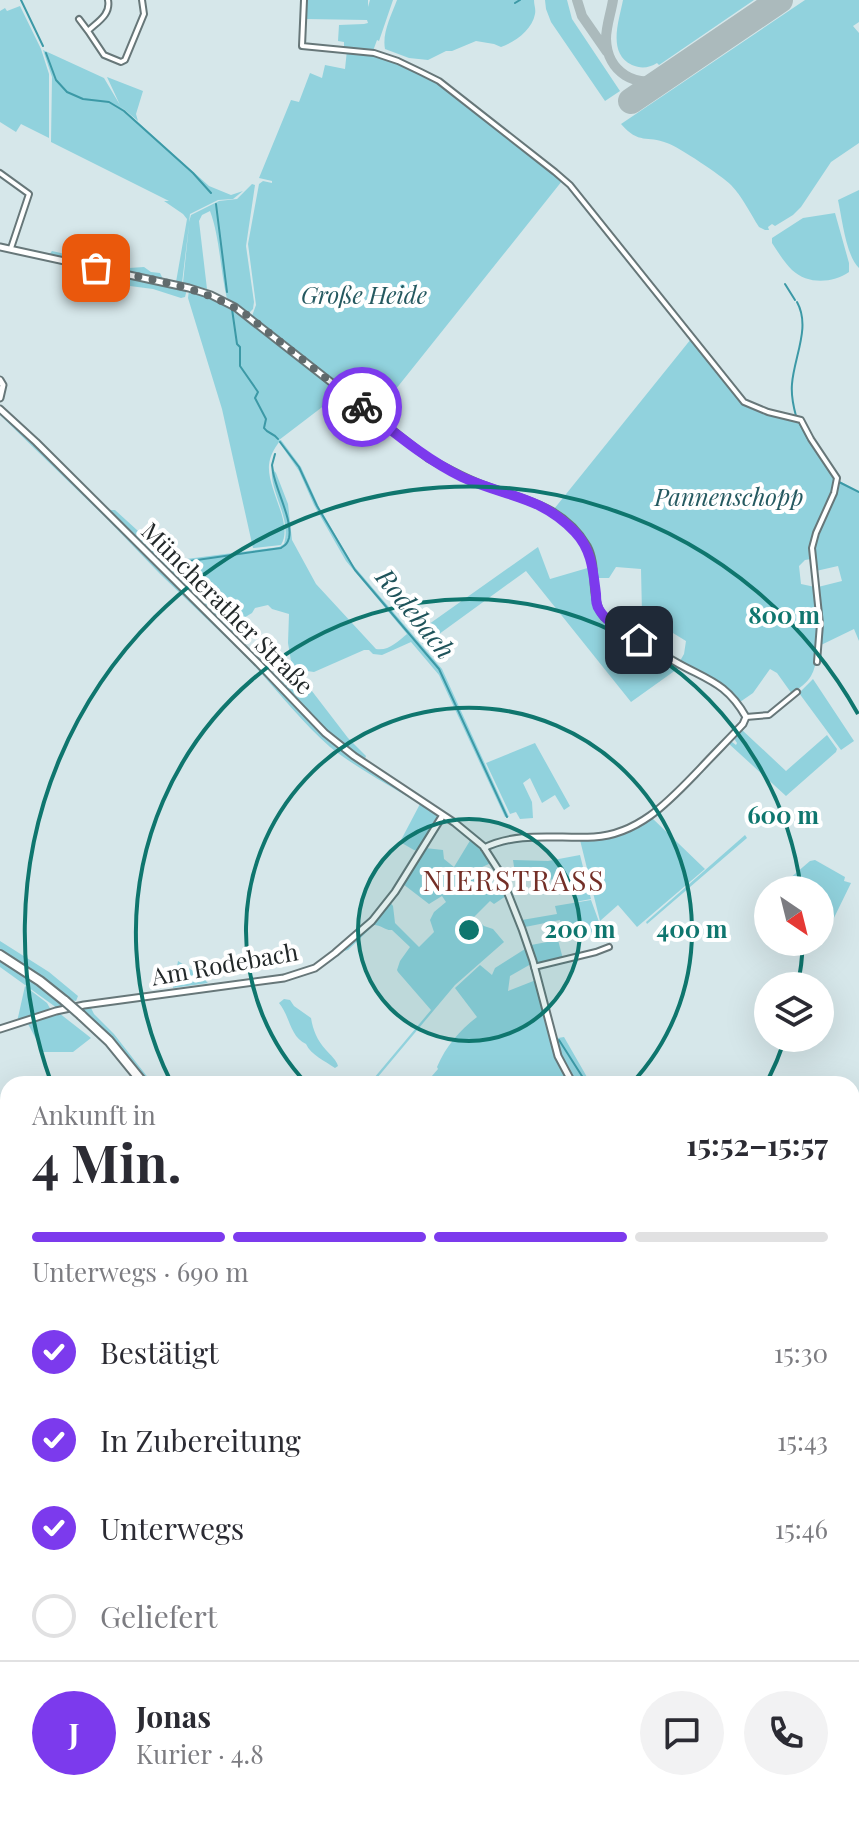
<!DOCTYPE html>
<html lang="de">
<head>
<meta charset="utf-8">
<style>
  body { margin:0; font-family:"Playfair Display",serif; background:#f2f2f3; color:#2b2b33; height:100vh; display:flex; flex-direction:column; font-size:30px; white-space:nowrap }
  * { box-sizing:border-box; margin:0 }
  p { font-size:26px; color:#7c7c81 }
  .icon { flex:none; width:44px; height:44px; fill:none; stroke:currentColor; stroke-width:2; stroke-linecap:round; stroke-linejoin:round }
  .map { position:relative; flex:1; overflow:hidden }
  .sheet { position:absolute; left:0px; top:1076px; width:860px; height:746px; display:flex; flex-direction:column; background:#fff; border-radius:24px 24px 0 0; box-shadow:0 8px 32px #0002 }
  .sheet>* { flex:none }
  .needle { width:52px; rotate:145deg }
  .buttons { position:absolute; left:754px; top:876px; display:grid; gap:16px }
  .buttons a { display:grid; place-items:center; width:80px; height:80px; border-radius:50%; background:#fff; box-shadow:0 8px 32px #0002; font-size:40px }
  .pin { position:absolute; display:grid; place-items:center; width:68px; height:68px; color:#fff; margin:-34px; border-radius:16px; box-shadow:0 4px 12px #0006 }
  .courier { position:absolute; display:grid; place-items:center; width:80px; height:80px; margin:-40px; border:6px solid #7c3aed; border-radius:50%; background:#fff; color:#222; box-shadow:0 2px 10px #0007 }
  .headline em { font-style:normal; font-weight:700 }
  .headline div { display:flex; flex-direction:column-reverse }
  .headline { display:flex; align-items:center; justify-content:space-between; height:136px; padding:0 32px }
  h1 { font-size:52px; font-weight:700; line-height:60px }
  .bar { display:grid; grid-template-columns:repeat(4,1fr); gap:12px 8px; align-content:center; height:96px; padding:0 32px }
  .bar i { height:10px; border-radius:6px; background:#e1e1e2 }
  .bar .active { background:#7c3aed }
  .bar p { grid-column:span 4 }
  .line { display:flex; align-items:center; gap:20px; padding:0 32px; border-top:2px solid #e1e1e2 }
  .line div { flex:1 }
  .round { display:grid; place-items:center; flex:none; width:84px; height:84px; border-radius:42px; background:#f2f2f3 }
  ol { padding:0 32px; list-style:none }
  li { display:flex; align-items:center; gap:24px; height:88px }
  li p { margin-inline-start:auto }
  li .icon { padding:8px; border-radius:50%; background:#7c3aed; color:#fff; stroke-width:4 }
  li:last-child { color:#7c7c81 }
  li i { width:44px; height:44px; border:4px solid #e1e1e2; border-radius:50% }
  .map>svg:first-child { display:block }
</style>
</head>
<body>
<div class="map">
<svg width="859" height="1821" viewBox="0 0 859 1821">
  <rect width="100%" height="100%" fill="#d6e7ea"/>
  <path fill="#91d2dd" d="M305,0H368V7L370,0H393L379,41L377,40L373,51L344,47V42L338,41L339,25L364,24L368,23L367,20L305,19Z
    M397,0H534C534,5 536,9 535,14C532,30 515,42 501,47L494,44L476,41L452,51H446L428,60L409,58L385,49C382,33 391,16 397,0Z
    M545,0H567L572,19L620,91L605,101L551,22L546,9Z
    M623,0H754L659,65L657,63C649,68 641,69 632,65C607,53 619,21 623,0Z
    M805,0H859V22L853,26L859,33V143L831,162L801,207L793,215L775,226L772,224L768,227L769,230H765L759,227C750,213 742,196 731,185C722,176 679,147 667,143C647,135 639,145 621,124Z
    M20,6L41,49L49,74V138L21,124L16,132L0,122V11L5,8L7,11Z
    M43,50L104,78L120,105L107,77L143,91L136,114L138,121L120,106L209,186L231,195L243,191L233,199L218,200L190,214L189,222L191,215L219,201L237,199L252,184L255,185L246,246L254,302L253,309L249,313L227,299C220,269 220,238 210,211L202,215L199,221L207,289L183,283L189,225L182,283L176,282L187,219L183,214L164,201H169L51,142L52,77Z
    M347,50L388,58L437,81L562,181L376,414L252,316L256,305L248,244L259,184L263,181L272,183V181L259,178L291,100L299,102L310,73L322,78L325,65L345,69Z
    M859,190V268C846,256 842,218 838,200Z
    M835,213L849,263V272C833,283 808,285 792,270C784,262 778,252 772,243V238L803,218Z
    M52,251L113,265L121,264L129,268L144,267L151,272L160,273L163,279L60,258L49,255Z
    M93,269L187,289L185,297L181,298L153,289L130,286L117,291L104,287L103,282L98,283L90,279L88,275Z
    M189,290C246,309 291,352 338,389V395L279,440H281L301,467L319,507L353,565L442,669L509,817H505L439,675L411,642L382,655L373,654L369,650H364L314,672L307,671L303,674L305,682L348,738L366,756L365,759L335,737L298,702L299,705L335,739L373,767L324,732L304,712L280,684V682L287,688L281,680L284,668L291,669L292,667L288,643L289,614L272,609L268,605L255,608L252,613L237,622L239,627L233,632L196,595L198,593L196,592L195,594L110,510H115L171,561L279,547L284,544C292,518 269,492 272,468L276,473L288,504L292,540L316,584L376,649C389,651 397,642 407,634L346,561L314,505L299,471L279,442C274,449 270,456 269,465C267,490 294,524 281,545L253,548L222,409L188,298Z
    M691,339L736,395L750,406L798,419L837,478L836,484L812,541L811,559L805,560L799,566L801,584L815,587L817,606L805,615L801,623L805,627L818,618C817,636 820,660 811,676C807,683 799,688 792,694L777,673L770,669L753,693L740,702L722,683L680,661L684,654L686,641L642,614L641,569L616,567L609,578H597C596,570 596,560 593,552C587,534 568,520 554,509Z
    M0,411L119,527L238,647H236L160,574L106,518L0,415Z
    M839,481L859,491V641L854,629L821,645L818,587L842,581L838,566L816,571L813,547L815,539Z
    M538,547L550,579L591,567C592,584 591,602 601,616L634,639L615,654L625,667L629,663L635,667L655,652L680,667L631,702L526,571L424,645L415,634Z
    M242,650L324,737L347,755L437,813L438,819L419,851L414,850L400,842L420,804C392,787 355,767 330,747C297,718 271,682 240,651Z
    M813,679L854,741L841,750L799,693Z
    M741,729L786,771L827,735L837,749L836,752L786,796L728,743L732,742L736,745L737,743L733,737Z
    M535,743L570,806L564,810L555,795L542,803L530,778L523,783L532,802L533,818L520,819L516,812L510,814L486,763Z
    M651,817L705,869L637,927L618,905L600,921L580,840L583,838H597Z
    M745,835L747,838L647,924L646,922Z
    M471,839L491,863L480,868L485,883L500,881L506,896L494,904L490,901L474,917L484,926L493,929L504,942L455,985L372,1084H369L431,1010L398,972L397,970L400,961L410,947L392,930C386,931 381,925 374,925L348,950L344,951C314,976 300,979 262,984L296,977L317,968L390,902L393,906L395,923L419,947L434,932L430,920L434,912L446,902L442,896L429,904L403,884L425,848L443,850L444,859L454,867Z
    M580,855L591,899L575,902L576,893L554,889V880L515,873L513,860L548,861Z
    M815,860L845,877L844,881L851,883L830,926L820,921V890H795L790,885L789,879L810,861Z
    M591,900L602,930L566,938L560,920L525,927L522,920L557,914L555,906Z
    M558,940L563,959L537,965L531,945Z
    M0,941L49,972L78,996L76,1001L70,1000L52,985L0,950Z
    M525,949L531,964L510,976L508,991L536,980L552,1039L564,1037L591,1084H425L438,1069L437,1067C446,1046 459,1031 477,1017L455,988L480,965L492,975L495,968Z
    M0,959L33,981L65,1006L57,1008L0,967Z
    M178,961L201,976L208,983L173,988Z
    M25,986L47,1003L51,1010L50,1012L17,1022Z
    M284,999L290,1000L294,1006L311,1018C313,1030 317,1040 326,1050C331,1056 336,1059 338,1066L335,1068C325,1061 311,1055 306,1044C290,1037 290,1016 279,1003Z
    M90,1006L94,1014L114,1034L153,1084H148L116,1044L80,1008Z
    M59,1013L91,1038L73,1052H43L28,1024Z
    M852,1252L859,1266V1345H857L853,1352Z
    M858,1427L859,1602L852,1606V1430Z"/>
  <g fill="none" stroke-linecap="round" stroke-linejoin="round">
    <path stroke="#3c99a6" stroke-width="2" d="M21,0L43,46
      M515,3L520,0
      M46,53L56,80L67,92L83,99L109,102L124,111L193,173L211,193
      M216,204L227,292
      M785,284L795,300
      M232,309L237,344L240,347V366L258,392L255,398L266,419L264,428C268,434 274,433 278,439
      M796,416C793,405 791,395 792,384C794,357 811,327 797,302
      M799,422L808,439L819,454
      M280,442L299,467L317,506L355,570L439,669L507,817
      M839,482L859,492
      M176,563L281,548C285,545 287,545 289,538C293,521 276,490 273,472L272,465L275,454
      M559,1040L587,1084
      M852,1206L855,1201"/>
    <path stroke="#abbabc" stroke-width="10" d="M577,0L582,16L607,52
      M613,0C611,13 606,26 606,39C607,72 636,90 666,77"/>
    <path stroke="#abbabc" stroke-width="26" d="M631,101L780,0"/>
    <defs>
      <path id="minor" d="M108,0C111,15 97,22 88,31L104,55L121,62L125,60L144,14L142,0
        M304,0L302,46L374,53L398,61L421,72L439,81L555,172L570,185L744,402L768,412L801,420L811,439L837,478L834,493L816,533L812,548L820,624L817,662
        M79,19L88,31
        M0,173L29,194L11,248
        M746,717L769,715L797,692
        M534,967L596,952L609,947
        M3,1463L2,1380L3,1377H8
        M0,1500L3,1463L8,1464
        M0,1650L8,1652
        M0,1789L8,1790
        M236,1814L238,1821
        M57,1821L58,1814
        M129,1821V1814
        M301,1821L313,1817
        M855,1821L859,1815"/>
      <path id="tertiary" d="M0,247L189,288L211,295L235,307L428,458C446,468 464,478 483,485C523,500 563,505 587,546C599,568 588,597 604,617C627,634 653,649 679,664C710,681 727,684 746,717L743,724C729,739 714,754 700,769C670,800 640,834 594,837C558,839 518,831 484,848
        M0,380L3,385L0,398
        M0,409L36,442L258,663L325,733L354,756L455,823L483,846L499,871L522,929L533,961L558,1056L573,1084
        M0,1029L56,1011L84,1005L284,978L315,968L335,953L372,921L395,892L443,815
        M852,1225L859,1227"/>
      <path id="secondary" d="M0,1337H8
        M852,1396L859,1399"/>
      <path id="trunk" d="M0,955L40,981L65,1001
        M81,1015L109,1041L144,1084
        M254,1814L256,1821
        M314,1817L319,1821"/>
    </defs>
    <use href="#minor" stroke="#677779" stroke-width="8"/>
    <use href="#tertiary" stroke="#677779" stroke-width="9"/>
    <use href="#secondary" stroke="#677779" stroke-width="10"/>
    <use href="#trunk" stroke="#677779" stroke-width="12"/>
    <use href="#minor" stroke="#fff" stroke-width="4"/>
    <use href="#tertiary" stroke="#fff" stroke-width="5"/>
    <use href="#secondary" stroke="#fff" stroke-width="6"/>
    <use href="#trunk" stroke="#fff" stroke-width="8"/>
    <defs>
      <path id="trunk-bridge" d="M65,1001L81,1015"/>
    </defs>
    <use href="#trunk-bridge" stroke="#677779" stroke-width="12" stroke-linecap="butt"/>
    <use href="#trunk-bridge" stroke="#fff" stroke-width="8"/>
  </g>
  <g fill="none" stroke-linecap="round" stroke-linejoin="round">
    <path stroke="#616b6d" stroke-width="8" stroke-dasharray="0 14.4" d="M96,268C147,279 199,285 244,313L362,407"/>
    <path stroke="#7c3aed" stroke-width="10" d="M362,407C394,432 425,459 462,477C505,497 540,495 575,532C592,550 593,571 596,594C596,600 596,606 600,611C608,624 627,632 639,640"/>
  </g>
  <circle cx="469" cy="930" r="111" fill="#0f766e" fill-opacity=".12"/>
  <g fill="none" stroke="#0f766e" stroke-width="4">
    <circle cx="469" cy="930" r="111"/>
    <path d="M307 1084A223 223 0 1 1 631 1084"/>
    <path d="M803 945A334 334 0 0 1 798 985M785 1039A334 334 0 0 1 767 1082M171 1082A334 334 0 1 1 801 889"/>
    <path d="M51 1082A445 445 0 0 1 858 714"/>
  </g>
  <g text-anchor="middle" stroke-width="8" stroke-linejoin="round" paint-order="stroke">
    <g font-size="24" font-style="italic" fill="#255960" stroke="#fff">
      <text x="364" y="304">Große Heide</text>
      <text x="729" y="506">Pannenschopp</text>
    </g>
    <g font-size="24" fill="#222829" stroke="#fff">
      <text transform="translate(227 609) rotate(45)" y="8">Müncherather Straße</text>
      <text transform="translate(225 965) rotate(-10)" y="8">Am Rodebach</text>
    </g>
    <g font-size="26" font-style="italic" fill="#1e535a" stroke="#fff">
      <text transform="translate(415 614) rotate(51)" y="9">Rodebach</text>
    </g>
    <g font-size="28" letter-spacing="2" fill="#742f27" stroke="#fff">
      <text x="514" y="891">NIERSTRASS</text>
    </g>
  </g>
  <circle cx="469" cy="930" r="12" fill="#0f766e" stroke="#fff" stroke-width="4"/>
  <g font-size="24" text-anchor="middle" font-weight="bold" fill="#0f766e" stroke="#fff" stroke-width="8" stroke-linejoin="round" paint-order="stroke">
    <text x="784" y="624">800 m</text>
    <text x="783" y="824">600 m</text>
    <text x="580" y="938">200 m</text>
    <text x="692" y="938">400 m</text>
  </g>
</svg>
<div class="buttons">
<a><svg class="needle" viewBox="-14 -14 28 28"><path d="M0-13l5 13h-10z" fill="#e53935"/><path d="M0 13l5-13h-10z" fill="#7c7c81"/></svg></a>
<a><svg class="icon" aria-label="layers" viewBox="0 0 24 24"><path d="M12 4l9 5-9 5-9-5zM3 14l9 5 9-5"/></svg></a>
</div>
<div class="pin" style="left:96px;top:268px;background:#ea580c"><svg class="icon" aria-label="bag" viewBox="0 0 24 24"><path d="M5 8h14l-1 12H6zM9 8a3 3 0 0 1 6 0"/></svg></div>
<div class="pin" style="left:639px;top:640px;background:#1f2937"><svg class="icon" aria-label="home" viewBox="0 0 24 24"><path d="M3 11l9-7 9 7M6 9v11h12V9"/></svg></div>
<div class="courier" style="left:362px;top:407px"><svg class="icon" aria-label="bike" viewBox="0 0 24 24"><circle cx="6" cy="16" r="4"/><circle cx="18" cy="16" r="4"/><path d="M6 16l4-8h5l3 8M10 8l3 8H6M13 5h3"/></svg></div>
<section class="sheet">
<div class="headline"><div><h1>4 Min.</h1><p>Ankunft in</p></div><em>15:52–15:57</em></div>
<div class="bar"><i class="active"></i><i class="active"></i><i class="active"></i><i></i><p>Unterwegs · 690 m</p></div>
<ol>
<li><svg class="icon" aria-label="check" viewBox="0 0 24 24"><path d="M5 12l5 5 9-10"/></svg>Bestätigt<p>15:30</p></li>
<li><svg class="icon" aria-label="check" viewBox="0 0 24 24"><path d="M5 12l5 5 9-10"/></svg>In Zubereitung<p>15:43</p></li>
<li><svg class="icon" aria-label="check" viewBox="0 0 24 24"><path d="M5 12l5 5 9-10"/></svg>Unterwegs<p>15:46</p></li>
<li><i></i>Geliefert</li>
</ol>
<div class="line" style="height:144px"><b class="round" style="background:#7c3aed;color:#fff">J</b><div><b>Jonas</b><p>Kurier · 4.8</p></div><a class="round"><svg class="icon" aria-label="chat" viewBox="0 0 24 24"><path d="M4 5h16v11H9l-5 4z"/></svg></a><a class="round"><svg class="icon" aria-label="phone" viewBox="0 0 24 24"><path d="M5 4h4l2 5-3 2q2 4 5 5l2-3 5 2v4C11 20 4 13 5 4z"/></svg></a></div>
</section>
</div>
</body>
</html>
